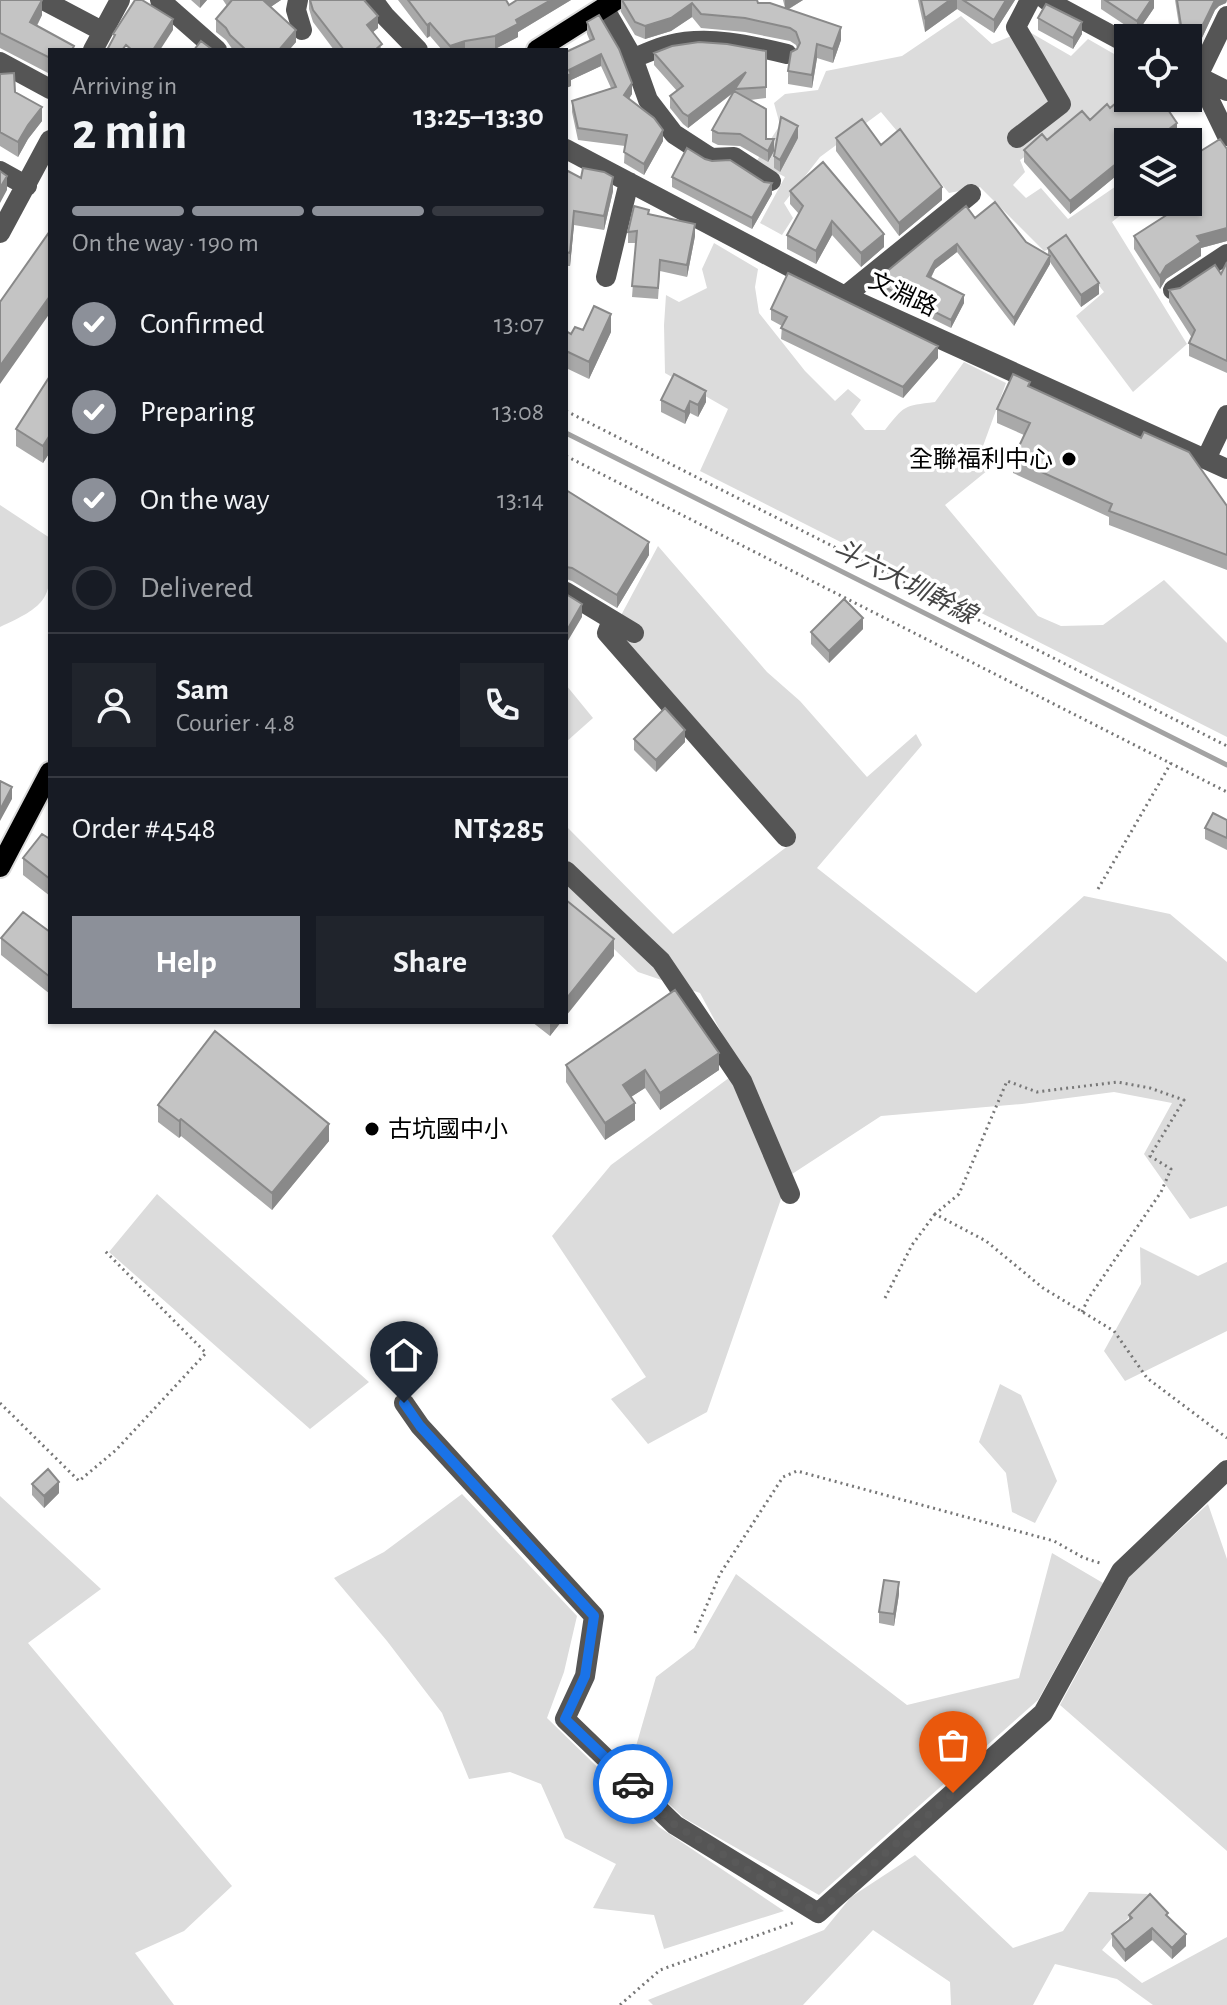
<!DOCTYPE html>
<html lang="en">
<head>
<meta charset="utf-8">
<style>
  body { margin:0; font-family:"Alegreya Sans","Noto Sans TC",sans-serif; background:#20242c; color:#f1f3f6; height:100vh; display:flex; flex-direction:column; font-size:30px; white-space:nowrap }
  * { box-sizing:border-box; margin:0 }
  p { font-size:26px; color:#9ea1a6 }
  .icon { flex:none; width:44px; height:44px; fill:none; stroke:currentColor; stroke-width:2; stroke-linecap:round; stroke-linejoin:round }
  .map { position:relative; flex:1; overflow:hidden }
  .drawer { position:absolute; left:48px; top:48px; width:520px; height:976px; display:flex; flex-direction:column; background:#171b24; border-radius:0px; box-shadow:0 2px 6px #0004 }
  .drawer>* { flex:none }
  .buttons { position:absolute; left:1114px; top:24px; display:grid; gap:16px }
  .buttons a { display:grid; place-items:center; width:88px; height:88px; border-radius:0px; background:#171b24; box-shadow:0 2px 6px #0004; font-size:40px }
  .pin { position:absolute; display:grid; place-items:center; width:68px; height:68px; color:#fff; margin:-82px -34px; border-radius:50% 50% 50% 0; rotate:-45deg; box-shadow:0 0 8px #0007 }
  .pin .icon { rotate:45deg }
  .courier { position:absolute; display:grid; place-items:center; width:80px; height:80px; margin:-40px; border:6px solid #1a73e8; border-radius:50%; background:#fff; color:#222; box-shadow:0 2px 10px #0007 }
  .overview em { font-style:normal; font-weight:600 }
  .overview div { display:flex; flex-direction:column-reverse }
  .overview { display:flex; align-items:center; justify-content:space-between; height:136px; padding:0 24px }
  h1 { font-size:52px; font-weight:600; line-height:60px }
  .bar { display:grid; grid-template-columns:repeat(4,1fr); gap:12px 8px; align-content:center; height:96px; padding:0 24px }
  .bar i { height:10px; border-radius:6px; background:#363941 }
  .bar .active { background:#8c9099 }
  .bar p { grid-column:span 4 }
  .line { display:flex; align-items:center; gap:20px; padding:0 24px; border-top:2px solid #363941 }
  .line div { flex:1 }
  .round { display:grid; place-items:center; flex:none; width:84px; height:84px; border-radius:0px; background:#20242c }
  ol { padding:0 24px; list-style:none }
  li { display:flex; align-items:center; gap:24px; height:88px }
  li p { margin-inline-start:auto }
  li .icon { padding:8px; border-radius:50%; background:#8c9099; color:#fff; stroke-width:4 }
  li:last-child { color:#9ea1a6 }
  li i { width:44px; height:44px; border:4px solid #363941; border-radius:50% }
  .primary-button { display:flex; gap:16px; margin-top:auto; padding:16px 24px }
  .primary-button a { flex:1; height:92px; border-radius:0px; background:#8c9099; color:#fff; font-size:32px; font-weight:600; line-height:92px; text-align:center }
  .primary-button a+a { background:#20242c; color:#f1f3f6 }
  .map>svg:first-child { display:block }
</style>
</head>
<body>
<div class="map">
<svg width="1227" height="2005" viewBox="0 0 1227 2005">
  <rect width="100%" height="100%" fill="#fff"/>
  <path fill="#dcdcdc" d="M961,16L992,44L1026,30L1071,56L1088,39L1128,62V93L1095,120H1078L1020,160L1025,172L1013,185L1026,198L1041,188L1068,219L1128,178V202H1137L1112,222L1187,344L1133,392L1076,316L1104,292L1066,243L1044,251L980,187L949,193L881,112L820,157L784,203L793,218L782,235L760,223L785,177L756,162L780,125L774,103L785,94L818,90L826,71L902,56Z
    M714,243L758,269L755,287L759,313L805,371L835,401L848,389L861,400L851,414L865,430H885C905,405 903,406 935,402L964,362L1006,383L983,446L1004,457L945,505L1038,616L1061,626L1103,625L1164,580L1227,643V737L700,471L728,409L665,373L664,325L666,295L679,302L707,288L702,269Z
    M0,505L50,538C50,594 56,602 0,627Z
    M658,546L767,672L800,701L867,777L916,734L922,745L817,868L976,993L1084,896L1170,914L1227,962V1206L1190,1219L1144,1154L1172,1103L1114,1092L1022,1104L881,1116L789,1176L707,1412L648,1444L611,1399L646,1377L552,1236L611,1165L741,1069L700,993L638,972L566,903V826L673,934L793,842L610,636Z
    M566,685L593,718L566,742Z
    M157,1194L369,1382L310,1429L109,1252Z
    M1140,1247L1198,1276L1227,1262V1331L1125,1381L1104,1351L1141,1284Z
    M1000,1384L1021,1395L1057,1481L1035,1523L1012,1512L1006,1473L979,1442Z
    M462,1494L577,1616L564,1672L547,1718L659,1827L784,1911L664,1949L654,1915L593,1908L616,1864L565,1838L541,1784L510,1772L469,1779L442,1713L387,1641L334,1578L384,1552Z
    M0,1496L101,1589L28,1643L232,1886L184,1931L135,1953L174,2005H0Z
    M1208,1504L1227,1559V1851L1060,1705L1131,1574Z
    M1052,1553L1103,1583L1038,1700L819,1895L684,1818L630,1767L656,1677L694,1648L736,1574L907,1705L1019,1678Z
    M915,1855L1013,1948L1063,1931L1089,1892L1148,1894L1102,1950L1142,1983L1227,1937V2005H1153L1117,1979L1055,1964L1033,2005H951L950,1982L873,1930L803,2005H653L648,2000L824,1930L851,1897Z"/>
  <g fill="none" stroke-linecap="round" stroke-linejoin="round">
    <path stroke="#a3a3a3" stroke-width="5" d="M566,433L1227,765"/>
    <defs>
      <path id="major" d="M537,50L616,0
        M0,867L50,772"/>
    </defs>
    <use href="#major" stroke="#dbdbdb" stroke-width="24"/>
    <path stroke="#777" stroke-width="3" stroke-dasharray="2 4" stroke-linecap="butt" d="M566,411L1227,746
      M566,456L1227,792
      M1098,889L1171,763
      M885,1298L912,1245L935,1214
      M1082,1312L1088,1299L1161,1192L1171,1169L1150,1156L1184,1100L1150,1088L1117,1082L1037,1092L1007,1081L959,1194L935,1214L986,1241L1043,1288L1114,1331L1147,1378L1227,1438
      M0,1403L79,1481L116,1450L206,1353L103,1249
      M695,1633L720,1574L783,1477L797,1471L1054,1541L1084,1558L1103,1564
      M620,2005L660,1970L795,1922"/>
    <path stroke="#555" stroke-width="20" d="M43,0L102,31
      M160,0L217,50
      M298,0L296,10L302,30
      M373,0L385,16L418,50
      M1046,0L1128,44
      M604,8L633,58L648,100L674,134L711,158L734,157L771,181
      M1227,16L1198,76L1227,136
      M93,50L120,0
      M633,58C645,54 656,48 669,45C707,35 750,45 787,54
      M0,62L50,89
      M1195,75L1227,91
      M1017,138L1061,104L1016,27L1030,0
      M566,149L845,296L1227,469
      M0,171L27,186
      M0,233L50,140
      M606,277L629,182
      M1173,290L1227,254
      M845,296L971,194
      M1206,459L1227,415
      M566,592L634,633
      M612,620L607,633L786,837
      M566,871L661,961L742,1081L790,1194
      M404,1403L420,1426L594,1616L585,1676L565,1719L675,1825L818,1913L1043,1713L1121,1571L1227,1470"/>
    <use href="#major" stroke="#000" stroke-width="20"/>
  </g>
  <path fill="#a9a9a9" d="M0,0L42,15L37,26L74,50H50V74L0,48Z
    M191,0H207L200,8Z
    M223,0H281L270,7L296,42L289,50H233L226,40L216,32V19L227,6Z
    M309,0H364L378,28L373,32L382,50H334L313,22L309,9Z
    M398,0H506L509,5L517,0H571L518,32V37L495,49L489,50H442L430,36L427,38Z
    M621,0H757L758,3L785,8L783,0H803L789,9L841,40L833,63L817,58L812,88L788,84V71L797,48L796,45L790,41L745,32L701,28L692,17L671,31L645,39L635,35L621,12Z
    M918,0H1015L994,33L957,9L925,32Z
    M1101,0H1154V8L1137,33L1101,9Z
    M1175,0H1227L1226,3L1219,6L1215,10L1193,57L1188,55V38H1181Z
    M1038,18L1082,34L1073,49L1038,30Z
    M587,22L632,94L629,99L663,141L644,175L624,163L625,146L578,140L572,112V101L611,88L601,66L571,80V86L566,88V52L590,41L587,34Z
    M766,51V98L750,100L766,139L774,151L768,162L740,146L718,145L712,142V130L733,93L688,128L683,124L670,108V96L677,91L654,65V53Z
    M0,74L42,121L28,139L18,157L0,146Z
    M1110,108L1177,136L1169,142H1128L1125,175L1122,171L1070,214L1024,162V150L1090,120Z
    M798,138L780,172L774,168V156Z
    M836,138L942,200L899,236L836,151Z
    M1227,149V241L1201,248V256L1166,279L1160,289L1134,249V236L1184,204L1183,202H1188V159Z
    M705,159L772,194L752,229L672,187V177Z
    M566,170L581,178L613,191L604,230L574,225L570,266H566Z
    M790,191L884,247L861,267L832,235L816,264L787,249V235L799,214L790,204Z
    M649,215L695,236L687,277L660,271L658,299L632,297L636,243H628V232Z
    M975,218L1026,242L1048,255V248L1099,294L1081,307L1050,262V264L1014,326L957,252L935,269L931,278L964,303L951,328L874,290V282Z
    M1227,262V373L1189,356V343L1192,338L1169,302V290L1180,288L1221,274Z
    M771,309L938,358L903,398L781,339L782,326L771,320Z
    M583,330L611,332L589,379L566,368V331L571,334Z
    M50,376V452L43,463L16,446V429Z
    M1030,387L1227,506V570L1109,525V517L1013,473V459L1024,435L997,423V409Z
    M661,400L706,402L698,417L690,413L685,424L661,412Z
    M566,480L568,491L649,555L617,608L572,581L566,579Z
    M863,629L829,663L811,644V632Z
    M634,739L685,742L656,772L634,750Z
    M1227,820V850L1205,839V828Z
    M50,839V896L23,875V858Z
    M50,932V994L1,955V938Z
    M532,1022H561L550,1036Z
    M566,1065L719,1070L660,1110L645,1088L631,1097L635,1120L605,1140L566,1082Z
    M158,1105L329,1141L272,1210L181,1136L179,1138L158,1122Z
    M32,1484L59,1493L44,1508L32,1495Z
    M899,1594L894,1626L879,1623V1612Z
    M1129,1915L1168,1916L1186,1946L1172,1959L1152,1940L1125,1962L1112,1946V1934L1129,1920Z"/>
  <path fill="#898989" d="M42,0V15L30,38V22Z
    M200,0H207L200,8Z
    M263,0H281L262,13Z
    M551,0H571L518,32V37L495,49V36L516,20Z
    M785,0H803L785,11Z
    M950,0H957V9L925,32V18Z
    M1006,0H1015L994,33V20Z
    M1151,0H1154V8L1137,33V21Z
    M1215,0H1227L1226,3L1219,6L1215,10L1193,57V45Z
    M692,3V17L671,31L645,39V26Z
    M378,16V28L367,37V25Z
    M173,19V30L160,50H153Z
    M1082,22V34L1073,49V38Z
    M430,23V36L427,38V25Z
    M841,27V40L833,63V49Z
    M296,30V42L289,50H279Z
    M465,41V50H450V46Z
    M817,44V58L812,88V75Z
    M601,54V66L571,80V86L566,88V76L569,70Z
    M746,72L735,91L688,128V116Z
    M632,83V94L624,106V95Z
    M42,107V121L28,139L18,157V142L28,125Z
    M1177,123V136L1169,142H1152Z
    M798,126V138L780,172V160Z
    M663,130V141L644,175V164Z
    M774,139V151L768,162V151Z
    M1122,159V171L1070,214V201Z
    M1128,160V173L1125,175V162Z
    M7,176V190L0,203V188Z
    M613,177V191L604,230V216Z
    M772,183V194L752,229V218Z
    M942,187V200L899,236V223Z
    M574,211V225L570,266V253Z
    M832,221V235L816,264V251Z
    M695,224V236L687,277V265Z
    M1227,228V241L1201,248V256L1166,279L1160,289V276L1166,266L1197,236Z
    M884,234V247L861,267V253Z
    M957,244V252L935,269L927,285V276L935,261Z
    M1050,256V264L1014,326V318Z
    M1099,283V294L1081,307V295Z
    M964,295V303L951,328V320Z
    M50,296V313L0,384V366Z
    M611,314V332L589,379V362Z
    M938,346V358L903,398V387Z
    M706,391V402L698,417V405Z
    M690,401V413L685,424V412Z
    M50,435V452L43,463V446Z
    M649,542V555L617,608V595Z
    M582,604V617L566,644V632Z
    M863,618V629L829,663V651Z
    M685,730V742L656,772V760Z
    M12,787V799L0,821V810Z
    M614,939V956L566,1016V999Z
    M550,1022H561L550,1036Z
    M719,1053V1070L660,1110V1093Z
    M645,1070V1088L623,1102V1085Z
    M635,1103V1120L605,1140V1123Z
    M181,1119V1136L179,1138V1121Z
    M329,1124V1141L272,1210V1193Z
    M59,1482V1493L44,1508V1496Z
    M899,1582V1594L894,1626V1614Z
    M1152,1928V1940L1125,1962V1950Z
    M1186,1934V1946L1172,1959V1948Z"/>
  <path fill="#c4c4c4" stroke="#898989" stroke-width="2" d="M0,0H42L30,22L74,46L72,50H50V58L0,33Z
    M135,0H142L173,19L153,50H132L126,45L122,50H107L115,35L113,34Z
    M232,0H263L296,30L279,50H246L230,35L226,28L216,19Z
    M310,0H364L378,16L367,25L382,44L375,50H344L313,10Z
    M408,0H506L509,5L517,0H551L516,20L518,24L495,36L465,41L450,46L430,23L427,25Z
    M622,0H757L758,3H770L841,27L833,49L817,44L812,75L788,71L791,52L797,49L800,43L796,32L790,28L745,18L701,14L692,3L671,18L645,26L635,22Z
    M921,0H950L925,18Z
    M963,0H1006L994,20Z
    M1105,0H1151L1137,21Z
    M1177,0H1215L1193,45L1188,43V38H1183Z
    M1046,4L1082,22L1073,38L1038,18Z
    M599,15L619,49L632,83L624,95L654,118L663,130L644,164L624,152L627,135L578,128L572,101L616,87L601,54L569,70L571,74L566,76V52L594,39L587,22Z
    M201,41L213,50H194Z
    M699,42L727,44L766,51V87L735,89L746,72L688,116L683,113L670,96L683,86L654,53L672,46Z
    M14,73L15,92L42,107L28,125L18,142L0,132V74Z
    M734,91L766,109V139H774L768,151L740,134L718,133L712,130Z
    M1128,93V98H1160L1177,123L1152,142H1128V160L1125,162L1122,159L1070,201L1024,150L1042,134L1047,140L1082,111L1090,120L1107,104L1110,108Z
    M781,117L798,126L780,160L774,156Z
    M862,119L881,145L900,129L942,187L899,223L836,138Z
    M1220,139L1227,149V228L1197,236L1201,242L1166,266L1160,276L1134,236L1190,200L1188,196V180L1190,179L1188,175V159Z
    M687,148L705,159L712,161L730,160L764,182L772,183L752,218L672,177Z
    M823,162L884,234L861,253L832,221L816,251L787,235L803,206L790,191Z
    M583,168L604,172L613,177L604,216L574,211L570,253L566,252V170L581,178Z
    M0,171L7,176L0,188Z
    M995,202L1026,242L1050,256L1014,318L957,244L935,261L927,276L964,295L951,320L874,282L966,206L975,218Z
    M634,206L649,210L648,214L695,224L687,265L660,260L658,288L632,286L637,231L628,232Z
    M50,231V296L0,366V302Z
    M1066,235L1099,283L1081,295L1048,248Z
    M1227,262V361L1189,343L1195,330L1169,290L1180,288L1215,265L1221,274Z
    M788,273L938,346L903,387L781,328L787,317L771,309Z
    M594,306L611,314L589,362L566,351V331L571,334L575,327L583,330Z
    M674,374L706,391L698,405L690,401L685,412L661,400Z
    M1013,374L1030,382L1028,386L1141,438L1144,432L1189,452L1227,506V555L1109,511L1112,504L1013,459L1030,423L997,409Z
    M50,376V435L43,446L16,429Z
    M566,490L649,542L617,595L572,568L566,567Z
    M566,594L582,604L566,632Z
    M844,599L863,618L829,651L811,632Z
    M665,708L685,730L656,760L634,739Z
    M0,781L12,787L0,810Z
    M1213,813L1227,820V838L1205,828Z
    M42,834L50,839V879L23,858Z
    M566,900L614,939L566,999Z
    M23,912L50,932V977L1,938Z
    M675,990L719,1053L660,1093L645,1070L623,1085L635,1103L605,1123L566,1065Z
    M215,1031L329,1124L272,1193L181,1119L179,1121L158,1105Z
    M48,1469L59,1482L44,1496L32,1484Z
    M884,1580L899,1582L894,1614L879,1612Z
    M1150,1894L1168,1913L1166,1915L1186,1934L1172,1948L1152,1928L1125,1950L1112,1934L1132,1918L1129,1915Z"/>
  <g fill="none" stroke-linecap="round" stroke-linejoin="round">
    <path stroke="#595959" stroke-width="8" stroke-dasharray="0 14.4" d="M633,1784L675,1825L818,1913L953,1793"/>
    <path stroke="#1a73e8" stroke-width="10" d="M404,1403L420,1426L594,1616L585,1676L565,1719L633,1784"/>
  </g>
  <g fill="#000" stroke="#fff" stroke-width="3">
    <circle cx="1069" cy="459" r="8"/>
    <circle cx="372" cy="1129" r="8"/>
  </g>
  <g text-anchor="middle" stroke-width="7" stroke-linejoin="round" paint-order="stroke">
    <g font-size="24" fill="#000" stroke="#fff">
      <text transform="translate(903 294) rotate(25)" y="8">文淵路</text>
    </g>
    <g font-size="24" fill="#000" stroke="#fff" text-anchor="end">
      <text x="1053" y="467">全聯福利中心</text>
      <text x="388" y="1137" text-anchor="start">古坑國中小</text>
    </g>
    <g font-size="26" font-style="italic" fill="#444" stroke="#fff">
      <text transform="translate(905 581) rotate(27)" y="9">斗六大圳幹線</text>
    </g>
  </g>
</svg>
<div class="buttons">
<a><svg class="icon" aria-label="locate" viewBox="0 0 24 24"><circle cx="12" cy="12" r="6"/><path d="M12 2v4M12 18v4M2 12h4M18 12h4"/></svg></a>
<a><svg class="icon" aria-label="layers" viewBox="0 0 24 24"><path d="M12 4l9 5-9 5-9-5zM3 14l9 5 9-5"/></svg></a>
</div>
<div class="pin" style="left:953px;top:1793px;background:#ea580c"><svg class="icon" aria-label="bag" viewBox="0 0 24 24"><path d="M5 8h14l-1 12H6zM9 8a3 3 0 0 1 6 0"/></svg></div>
<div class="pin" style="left:404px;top:1403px;background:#1f2937"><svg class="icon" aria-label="home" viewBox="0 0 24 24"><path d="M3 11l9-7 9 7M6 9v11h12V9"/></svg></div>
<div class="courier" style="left:633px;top:1784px"><svg class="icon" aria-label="car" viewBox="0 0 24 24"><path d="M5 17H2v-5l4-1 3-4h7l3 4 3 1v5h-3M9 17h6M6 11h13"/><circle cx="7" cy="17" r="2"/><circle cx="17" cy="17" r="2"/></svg></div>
<section class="drawer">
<div class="overview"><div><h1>2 min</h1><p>Arriving in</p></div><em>13:25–13:30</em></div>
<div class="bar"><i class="active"></i><i class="active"></i><i class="active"></i><i></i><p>On the way · 190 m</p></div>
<ol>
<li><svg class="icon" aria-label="check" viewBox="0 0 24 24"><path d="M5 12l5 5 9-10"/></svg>Confirmed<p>13:07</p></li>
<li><svg class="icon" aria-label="check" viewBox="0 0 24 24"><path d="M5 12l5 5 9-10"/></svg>Preparing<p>13:08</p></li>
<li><svg class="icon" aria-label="check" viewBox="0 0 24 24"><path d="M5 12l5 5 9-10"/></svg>On the way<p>13:14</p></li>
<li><i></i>Delivered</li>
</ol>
<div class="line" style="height:144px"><a class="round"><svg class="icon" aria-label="person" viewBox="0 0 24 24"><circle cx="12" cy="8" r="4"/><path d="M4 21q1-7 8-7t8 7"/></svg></a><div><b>Sam</b><p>Courier · 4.8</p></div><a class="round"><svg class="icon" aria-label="phone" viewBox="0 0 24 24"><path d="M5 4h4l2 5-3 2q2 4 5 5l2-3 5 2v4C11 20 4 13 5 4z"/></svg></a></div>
<div class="line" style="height:104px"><div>Order #4548</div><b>NT$285</b></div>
<div class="primary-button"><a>Help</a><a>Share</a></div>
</section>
</div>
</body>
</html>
